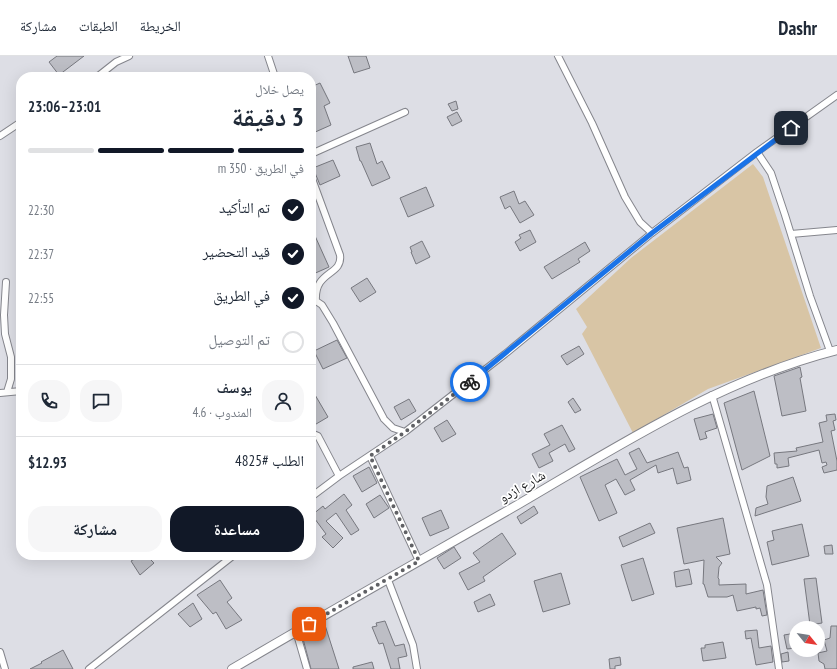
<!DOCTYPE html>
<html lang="ar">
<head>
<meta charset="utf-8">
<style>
  body { margin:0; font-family:"PT Sans Narrow","Noto Naskh Arabic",sans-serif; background:#f6f6f7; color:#1f2937; direction:rtl; height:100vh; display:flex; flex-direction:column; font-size:15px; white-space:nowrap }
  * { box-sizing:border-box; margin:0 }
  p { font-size:13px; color:#747a83 }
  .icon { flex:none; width:22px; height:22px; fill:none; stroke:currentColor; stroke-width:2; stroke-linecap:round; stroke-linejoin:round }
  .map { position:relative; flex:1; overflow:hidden; direction:ltr }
  .details { position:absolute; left:16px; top:16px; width:300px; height:488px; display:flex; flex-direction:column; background:#fff; border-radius:16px; box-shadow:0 4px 16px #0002; direction:rtl }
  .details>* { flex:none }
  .needle { width:26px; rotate:120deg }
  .tools { position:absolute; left:789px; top:565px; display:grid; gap:8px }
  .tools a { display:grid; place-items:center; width:36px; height:36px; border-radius:50%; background:#fff; box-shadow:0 4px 16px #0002; font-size:20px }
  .pin { position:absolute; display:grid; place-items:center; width:34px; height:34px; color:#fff; margin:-17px; border-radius:8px; box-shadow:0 2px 6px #0006 }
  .courier { position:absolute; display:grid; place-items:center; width:40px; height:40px; margin:-20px; border:3px solid #1a73e8; border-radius:50%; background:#fff; color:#222; box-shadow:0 1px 5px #0007 }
  .summary em { font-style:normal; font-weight:700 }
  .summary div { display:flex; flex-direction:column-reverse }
  .summary { display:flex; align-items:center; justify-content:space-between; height:68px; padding:0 12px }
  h1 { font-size:26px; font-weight:700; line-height:30px }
  .bar { display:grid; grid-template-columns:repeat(4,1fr); gap:6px 4px; align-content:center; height:48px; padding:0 12px }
  .bar i { height:5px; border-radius:3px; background:#e0e1e3 }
  .bar .selected { background:#111827 }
  .bar p { grid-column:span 4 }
  .line { display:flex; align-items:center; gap:10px; padding:0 12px; border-top:1px solid #e0e1e3 }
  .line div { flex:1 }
  .round { display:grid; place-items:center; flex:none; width:42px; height:42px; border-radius:16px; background:#f6f6f7 }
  ol { padding:0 12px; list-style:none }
  li { display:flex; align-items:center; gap:12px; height:44px }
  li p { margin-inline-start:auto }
  li .icon { padding:4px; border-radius:50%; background:#111827; color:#fff; stroke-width:4 }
  li:last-child { color:#747a83 }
  li i { width:22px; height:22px; border:2px solid #e0e1e3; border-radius:50% }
  .action { display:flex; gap:8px; margin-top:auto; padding:8px 12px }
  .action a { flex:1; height:46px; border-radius:16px; background:#111827; color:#fff; font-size:16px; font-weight:700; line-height:46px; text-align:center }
  .action a+a { background:#f6f6f7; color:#1f2937 }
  header { display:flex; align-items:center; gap:24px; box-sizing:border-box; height:56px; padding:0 20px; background:#fff; border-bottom:1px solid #e0e1e3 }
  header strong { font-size:19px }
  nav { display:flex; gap:22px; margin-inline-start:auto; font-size:14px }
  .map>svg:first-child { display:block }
</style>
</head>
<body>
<header>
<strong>Dashr</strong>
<nav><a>الخريطة</a><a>الطبقات</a><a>مشاركة</a></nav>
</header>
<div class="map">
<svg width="837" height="613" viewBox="0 0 837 613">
  <rect width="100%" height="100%" fill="#dddee5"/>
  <path fill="#d8c5a5" d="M753,108L763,121L821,292L708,333L633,377L582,278L587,271L576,253L631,202Z"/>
  <path fill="#bdbec5" stroke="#77787f" d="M57,0H84L59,19L49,6Z
    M348,0H366L370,12L354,17Z
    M320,27L330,47L324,50L331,69L313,77L311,73V56L313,55L311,50V31Z
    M456,45L458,53L452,55L448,48Z
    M457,56L462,65L452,70L447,61Z
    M370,87L377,108L382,105L390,122L372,130L361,105H360L356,91Z
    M333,104L340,120L320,129L313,112Z
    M426,131L434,150L408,161L400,142Z
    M514,135L519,148L525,145L534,159L520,167L510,150L505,153L500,141Z
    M311,171L329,211L311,219Z
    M530,174L536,186L520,195L515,186L521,182L519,179Z
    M422,185L430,201L416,208L411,196H412L410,191Z
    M585,186L590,195L578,203L580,206L552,223L544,211Z
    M367,222L376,236L360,246L351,232Z
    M337,284L347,302L323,313L314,295Z
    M579,290L584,298L567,309L561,300Z
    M800,311L802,321L800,322L806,355L782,360L774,320Z
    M311,332L328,361L311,371Z
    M754,335L770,400L742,414L724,347Z
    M573,342L581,354L575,357L568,346Z
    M409,343L416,355L401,364L394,351Z
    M713,358L717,372L705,376L707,382L700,384L694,363Z
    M835,358L836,364L833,365L835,374L831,375L837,405V414L824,417L822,411L827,409L826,406L822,407L819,394L788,402L789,410L777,412V408H775L774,397L797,395L796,392L823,386L819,367L827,365L826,359Z
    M447,364L456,378L442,386L434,372Z
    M562,369L575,393L569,396L565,388L549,397L553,405L539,412L532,398L550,389L544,378Z
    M639,392L647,407L678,396L684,412L688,411L691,424L677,428L673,412L658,417L656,409L630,424L635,434L625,439L616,423L605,429L617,457L599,465L580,421L617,403L625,419L637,413L629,397Z
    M369,411L377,427L362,436L353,420Z
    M793,421L801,445L755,460L756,452L768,448L766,441L767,430Z
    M344,438L352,449L346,454L359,474L351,479L336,457L326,465L343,482L333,492L322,481L326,478L312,459L323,450L325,453Z
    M380,439L389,452L374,462L366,448Z
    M534,450L538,457L521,468L517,461Z
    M441,454L449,472L430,480L422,462Z
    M723,462L730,498L716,501L722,507L719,511L718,522L719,523V529L746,528V538L763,534L767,559L762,560L760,552L756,553V551L737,555L733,539L727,541H708L704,528H703L704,504L684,508L677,472Z
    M650,467L655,477L623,491L619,481Z
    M802,468L809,500L772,509L767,486L774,484L772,475Z
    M502,477L516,498L483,521L485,525L468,534L459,517L480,506L473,497Z
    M832,489L833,498H825L824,490Z
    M454,491L461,502L444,513L437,502Z
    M142,499H152L149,502L154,507L140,519L131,505Z
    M643,502L654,538L632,545L621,509Z
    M689,513L692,528L676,531L674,516Z
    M561,517L570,548L543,556L534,525Z
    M816,522L822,567L810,569L804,523Z
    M220,524L232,542L227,546L242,564L226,573L216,556L213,558L197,539Z
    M490,538L495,549L478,556L474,546Z
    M193,547L202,563L190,571L178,558Z
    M385,565L395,590L404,588L407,600L398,602L400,613H391L383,587L379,588L372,571L377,570L376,567Z
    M324,566L339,613H311L302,579Z
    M831,570H837V613H825L824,608L819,605L818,597L827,595L824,584L830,582Z
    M757,574L759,592L771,590L773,606L756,609L751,582L746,583L745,575Z
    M796,577V592L787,593L784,579Z
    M723,586L726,602L703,605L701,592H705V589Z
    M63,594L73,613H30L42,607L41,606Z
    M788,596L789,605L782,606L781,598Z
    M620,601L621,609L615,610V613H610L609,603Z
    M372,606L374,613H353V611Z"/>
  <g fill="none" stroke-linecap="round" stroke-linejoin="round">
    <defs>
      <path id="minor" d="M268,0L275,21
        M558,0L592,67L625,141L640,166L652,177
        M97,21L116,6L129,0
        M0,80L21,66
        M757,96L771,117L785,159L810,240L830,295
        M311,98L405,56
        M311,120L340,199C343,220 314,214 316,245
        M791,178L837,174
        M6,226L4,259L5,278L11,301V323L7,336
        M311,243L316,245L322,249L333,267L384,363L393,372L405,376
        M0,337L21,335
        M712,339L767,529L779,613
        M311,377L318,380L339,420
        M370,400L419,505
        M311,441L339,420L405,376L505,298L652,177L757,96L837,39
        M167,499H168
        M388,524L413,589L417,613
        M296,575L307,613
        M0,596L5,613
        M89,613L234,499"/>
      <path id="tertiary" d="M232,613C327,557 423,503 519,448C620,389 722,323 837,294"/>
    </defs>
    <use href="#minor" stroke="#85868d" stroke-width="8"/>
    <use href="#tertiary" stroke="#85868d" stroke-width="10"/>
    <use href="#minor" stroke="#fff" stroke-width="6"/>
    <use href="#tertiary" stroke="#fff" stroke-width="8"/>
  </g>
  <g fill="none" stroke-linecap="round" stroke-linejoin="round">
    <path stroke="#606165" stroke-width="4" stroke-dasharray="0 7.2" d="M309,568L419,505L370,400L405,376L470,326"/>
    <path stroke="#1a73e8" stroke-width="5" d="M470,326L652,177L791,72"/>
  </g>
  <g text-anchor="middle" stroke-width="3.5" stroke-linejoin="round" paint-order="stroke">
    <g font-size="14" fill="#1d1e20" stroke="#fff">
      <text transform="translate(522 430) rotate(-30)" y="5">شارع ازدو</text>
    </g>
  </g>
</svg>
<div class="tools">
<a><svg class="needle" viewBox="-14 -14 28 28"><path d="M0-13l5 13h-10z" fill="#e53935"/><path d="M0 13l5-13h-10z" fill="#747a83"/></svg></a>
</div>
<div class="pin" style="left:309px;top:568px;background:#ea580c"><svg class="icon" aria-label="bag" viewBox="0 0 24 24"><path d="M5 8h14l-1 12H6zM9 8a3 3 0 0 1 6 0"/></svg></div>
<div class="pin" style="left:791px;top:72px;background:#1f2937"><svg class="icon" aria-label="home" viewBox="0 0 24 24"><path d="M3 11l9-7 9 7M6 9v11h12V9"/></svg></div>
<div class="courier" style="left:470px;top:326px"><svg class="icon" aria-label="bike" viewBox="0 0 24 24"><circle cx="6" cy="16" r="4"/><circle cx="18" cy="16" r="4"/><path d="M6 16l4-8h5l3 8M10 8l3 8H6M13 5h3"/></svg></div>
<section class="details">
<div class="summary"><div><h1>3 دقيقة</h1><p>يصل خلال</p></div><em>23:01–23:06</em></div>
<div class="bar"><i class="selected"></i><i class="selected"></i><i class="selected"></i><i></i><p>في الطريق · 350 m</p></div>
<ol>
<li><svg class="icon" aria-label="check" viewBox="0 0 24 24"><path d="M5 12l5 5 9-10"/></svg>تم التأكيد<p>22:30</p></li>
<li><svg class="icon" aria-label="check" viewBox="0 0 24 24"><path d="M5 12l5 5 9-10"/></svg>قيد التحضير<p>22:37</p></li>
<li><svg class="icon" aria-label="check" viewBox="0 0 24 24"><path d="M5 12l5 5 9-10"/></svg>في الطريق<p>22:55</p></li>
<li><i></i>تم التوصيل</li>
</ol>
<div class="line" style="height:72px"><a class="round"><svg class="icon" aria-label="person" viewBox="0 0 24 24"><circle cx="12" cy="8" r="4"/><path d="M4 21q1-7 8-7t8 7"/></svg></a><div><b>يوسف</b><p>المندوب · 4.6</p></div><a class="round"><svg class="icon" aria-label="chat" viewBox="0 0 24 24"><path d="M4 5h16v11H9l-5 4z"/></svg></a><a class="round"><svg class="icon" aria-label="phone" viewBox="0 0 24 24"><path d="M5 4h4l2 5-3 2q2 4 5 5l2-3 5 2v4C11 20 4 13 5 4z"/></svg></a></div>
<div class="line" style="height:52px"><div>الطلب #4825</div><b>$12.93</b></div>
<div class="action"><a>مساعدة</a><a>مشاركة</a></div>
</section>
</div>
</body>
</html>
